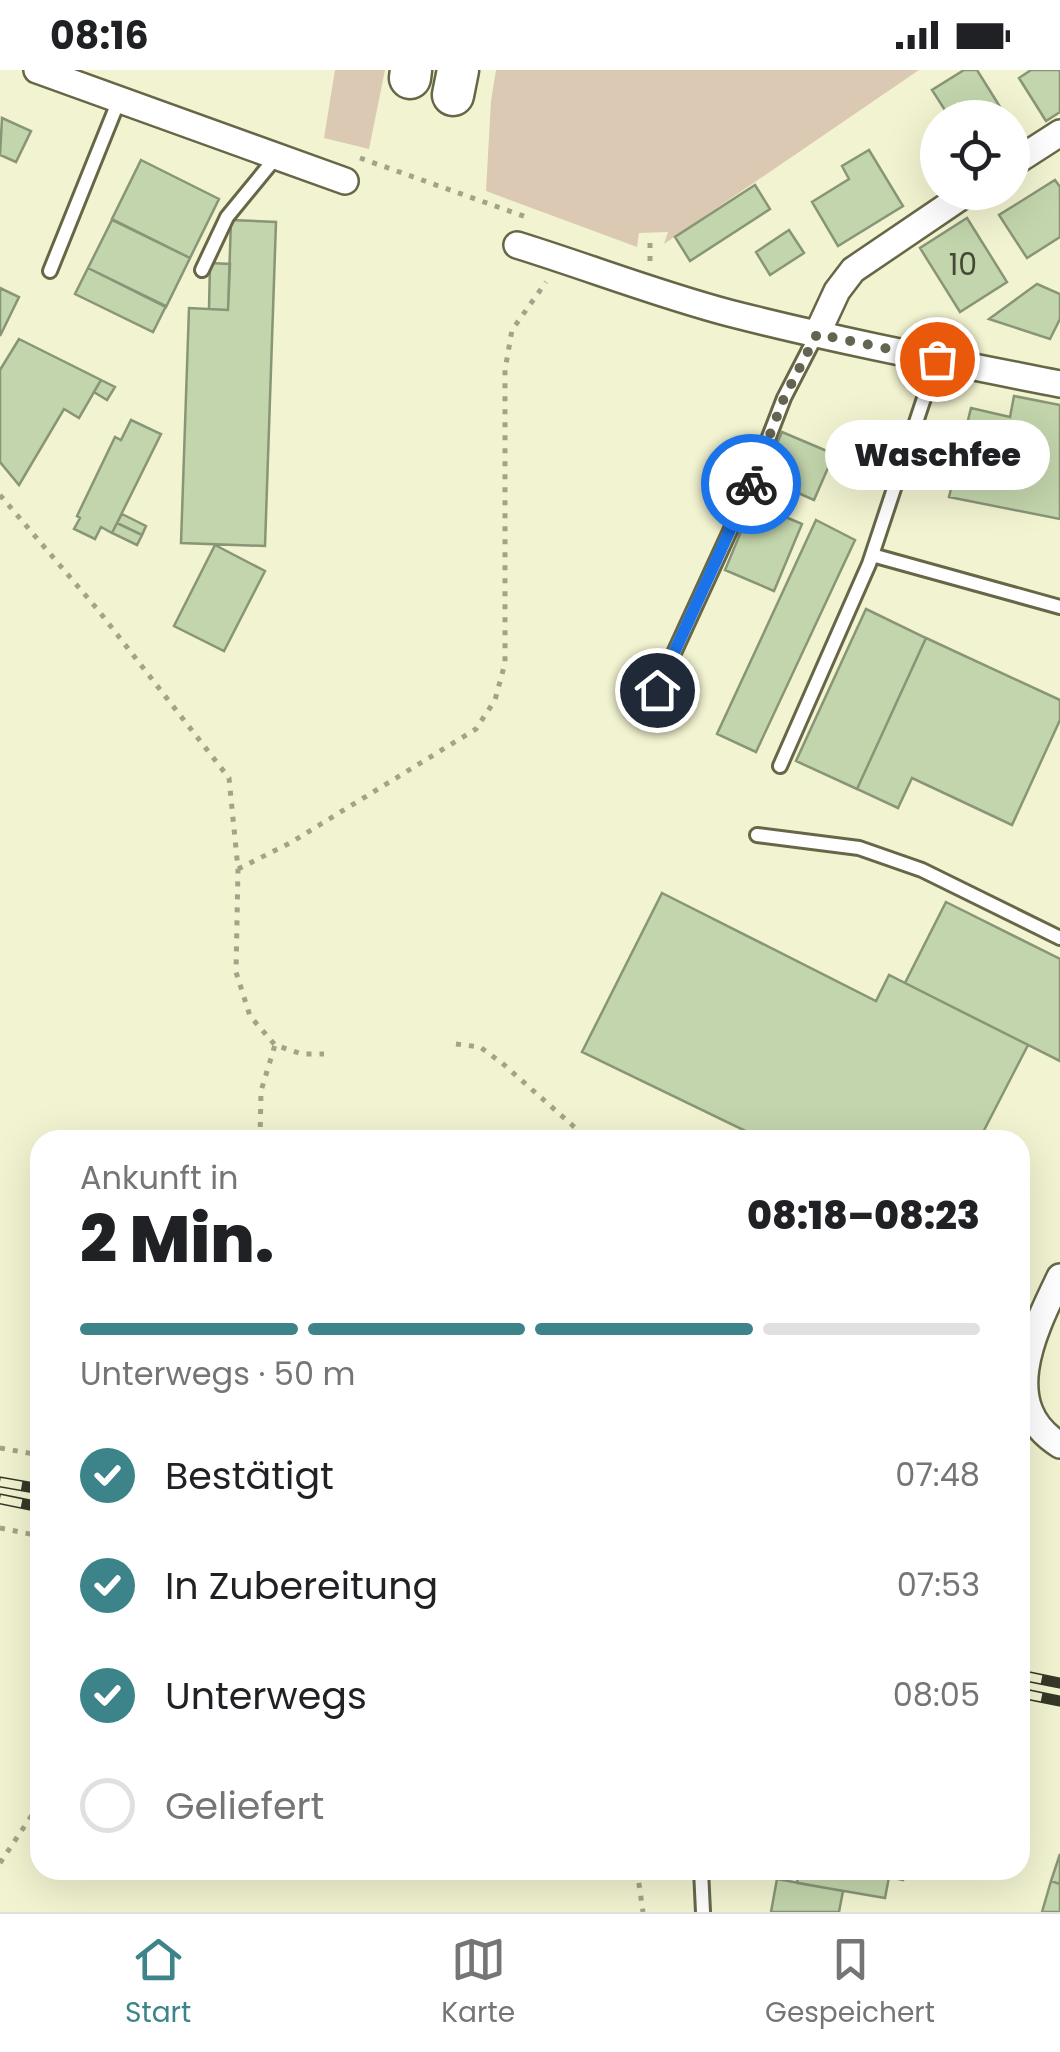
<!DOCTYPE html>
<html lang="de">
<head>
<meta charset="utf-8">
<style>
  body { margin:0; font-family:Poppins,sans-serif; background:#f6f6f6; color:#202124; height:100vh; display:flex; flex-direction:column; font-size:38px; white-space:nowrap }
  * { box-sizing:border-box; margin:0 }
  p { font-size:32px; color:#757577 }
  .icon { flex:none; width:55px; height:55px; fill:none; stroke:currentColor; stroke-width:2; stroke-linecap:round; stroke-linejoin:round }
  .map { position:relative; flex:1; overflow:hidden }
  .panel { position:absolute; left:30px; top:1060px; width:1000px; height:750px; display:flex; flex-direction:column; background:#fff; border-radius:30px; box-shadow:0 10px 40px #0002 }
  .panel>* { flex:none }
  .tools { position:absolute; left:920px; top:30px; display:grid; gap:20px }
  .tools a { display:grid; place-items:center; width:110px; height:110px; border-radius:50%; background:#fff; box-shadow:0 10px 40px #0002; font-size:50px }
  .pin { position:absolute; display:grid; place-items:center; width:85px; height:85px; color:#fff; margin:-42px; border:5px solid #fff; border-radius:50%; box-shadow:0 2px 10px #0007 }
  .courier { position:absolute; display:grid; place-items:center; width:100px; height:100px; margin:-50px; border:8px solid #1a73e8; border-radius:50%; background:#fff; color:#222; box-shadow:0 2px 12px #0007 }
  .bubble { position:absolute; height:70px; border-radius:35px; background:#fff; box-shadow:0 10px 40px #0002; font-size:32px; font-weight:800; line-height:70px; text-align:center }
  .summary em { font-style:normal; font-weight:800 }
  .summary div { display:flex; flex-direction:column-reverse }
  .summary { display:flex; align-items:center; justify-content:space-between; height:170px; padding:0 50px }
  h1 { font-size:65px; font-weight:800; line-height:75px }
  .bar { display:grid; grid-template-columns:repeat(4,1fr); gap:15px 10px; align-content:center; height:120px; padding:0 50px }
  .bar i { height:12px; border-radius:8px; background:#e0e0e0 }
  .bar .active { background:#3c8489 }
  .bar p { grid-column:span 4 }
  ol { padding:0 50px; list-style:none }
  li { display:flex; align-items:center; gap:30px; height:110px }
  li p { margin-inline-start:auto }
  li .icon { padding:10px; border-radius:50%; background:#3c8489; color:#fff; stroke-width:4 }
  li:last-child { color:#757577 }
  li i { width:55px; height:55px; border:5px solid #e0e0e0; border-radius:50% }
  .status { display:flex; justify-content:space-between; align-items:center; height:70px; padding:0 50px; background:#fff; direction:ltr }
  .status svg { height:28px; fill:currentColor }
  .tabs { display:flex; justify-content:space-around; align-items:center; height:140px; border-top:2px solid #e0e0e0; background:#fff; font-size:28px; color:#757577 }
  .tabs a { display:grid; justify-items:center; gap:5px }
  .tabs .active { color:#3c8489 }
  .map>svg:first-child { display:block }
</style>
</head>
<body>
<div class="status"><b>08:16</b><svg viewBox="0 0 49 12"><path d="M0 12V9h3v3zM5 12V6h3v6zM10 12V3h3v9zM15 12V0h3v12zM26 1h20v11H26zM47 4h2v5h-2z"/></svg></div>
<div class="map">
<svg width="1060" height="1842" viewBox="0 0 1060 1842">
  <rect width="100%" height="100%" fill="#f2f3d0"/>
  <path fill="#dbc9b4" d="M335,0H385L369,79L324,68Z
    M496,0H919L664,174L668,162L639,163L637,177L486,121L491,31Z"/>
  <path fill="#c3d5ac" stroke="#889577" stroke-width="2.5" d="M964,0H977L1007,48H950L932,20Z
    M1031,0H1060V42L1046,51L1019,8Z
    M2,48L31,61L16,92L0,85Z
    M869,80L903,136L838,176L812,132L849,109L842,96Z
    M141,90L219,129L190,188L112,149Z
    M1055,110L1060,117V167L1027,188L999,145Z
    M755,115L770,139L690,191L675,167Z
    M967,148L1007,212L960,242L920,178Z
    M112,150L190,188L166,237L88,198Z
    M231,150L276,152L265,476L181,473L189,238L228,240Z
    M789,160L804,183L770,205L756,182Z
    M210,193L230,194L228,240L209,239Z
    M88,198L166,236L153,262L75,224Z
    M1037,214L1060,224V249L1050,269L989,249Z
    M0,218L19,227L0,266Z
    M19,269L101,310L79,348L64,339L19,415L0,392V300Z
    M101,310L115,317L107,330L94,322Z
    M1014,326L1060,335V449L949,427L971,338L1010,347Z
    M131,350L161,364L112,463L101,457L95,469L74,459L80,448L77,446L115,367L121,370Z
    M782,362L834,384L814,430L762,407Z
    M753,433L802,454L774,521L725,500Z
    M122,444L146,456L142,465L117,453Z
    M816,450L855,470L756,682L717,664Z
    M117,453L142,465L137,475L112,463Z
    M215,475L265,501L224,581L174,556Z
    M866,539L926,568L857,719L796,691Z
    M926,568L1060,630V650L1012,755L912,708L898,738L857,719Z
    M662,823L876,931L889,905L1028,975L979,1070H764L582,982Z
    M946,832L1060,889V991L905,913Z
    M1060,1784V1814L1051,1811Z
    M799,1800H905L903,1810L889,1807L885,1828L797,1813Z
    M777,1809L843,1821L839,1842H771Z
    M1051,1811L1060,1814V1842H1042Z"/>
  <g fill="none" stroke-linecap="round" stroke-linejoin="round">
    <defs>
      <path id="service" d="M202,200L227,147L277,86
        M50,201L119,30
        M872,485L1060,537
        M657,620L747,424L784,328L817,264
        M780,696L869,494L937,289
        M757,765L859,778L922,800L1060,868
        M701,1800L703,1842"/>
      <path id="minor" d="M37,0L345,111
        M1012,94L1060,63
        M517,175C588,197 657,224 729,243C838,271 949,292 1060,314
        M817,264L837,221L853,200L968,122
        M1060,1207C1035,1259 995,1335 1060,1375"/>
      <path id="trunk" d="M410,8L411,0
        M453,25L458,0"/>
    </defs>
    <use href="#service" stroke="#676748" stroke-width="18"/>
    <use href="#minor" stroke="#676748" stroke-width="30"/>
    <use href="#trunk" stroke="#676748" stroke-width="45"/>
    <path stroke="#a3a389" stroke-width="5" stroke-dasharray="5 8" stroke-linecap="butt" d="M360,88L529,148
      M650,191V170
      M0,425L98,540L229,708L238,799L236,902L250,946L275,975L302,984H324
      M238,799L290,773L476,659L495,630L505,593V300L512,260L546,212
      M456,974L480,977L502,993L589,1070
      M260,1070L261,1021L275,975
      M0,1378L40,1385
      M0,1458L40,1466
      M0,1793L40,1733
      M637,1800L643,1842"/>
    <use href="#service" stroke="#fff" stroke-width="12"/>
    <use href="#minor" stroke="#fff" stroke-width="25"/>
    <use href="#trunk" stroke="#fff" stroke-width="40"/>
    <defs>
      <path id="rail" d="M0,1412L40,1419
        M0,1429L40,1437
        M1020,1605L1060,1613
        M1020,1623L1060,1631"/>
    </defs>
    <use href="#rail" stroke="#373728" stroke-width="11"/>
    <use href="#rail" stroke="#f2f3d0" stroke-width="8" stroke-dasharray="22" stroke-linecap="butt"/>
  </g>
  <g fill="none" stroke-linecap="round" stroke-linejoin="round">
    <path stroke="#646551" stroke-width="10" stroke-dasharray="0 18" d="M751,414L784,328L817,264L937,289"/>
    <path stroke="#1a73e8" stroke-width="12" d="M657,620L751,414"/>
  </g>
  <g text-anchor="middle" stroke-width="8" stroke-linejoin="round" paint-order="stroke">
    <g font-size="30" fill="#434734">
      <text x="963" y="205">10</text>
    </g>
  </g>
</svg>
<div class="tools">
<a><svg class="icon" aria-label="locate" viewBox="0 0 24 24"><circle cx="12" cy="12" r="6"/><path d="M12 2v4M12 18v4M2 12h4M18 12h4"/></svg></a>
</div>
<div class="pin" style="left:937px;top:289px;background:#ea580c"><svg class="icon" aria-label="bag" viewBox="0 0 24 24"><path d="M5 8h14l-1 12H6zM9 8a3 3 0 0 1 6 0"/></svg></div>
<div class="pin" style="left:657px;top:620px;background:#1f2937"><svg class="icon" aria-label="home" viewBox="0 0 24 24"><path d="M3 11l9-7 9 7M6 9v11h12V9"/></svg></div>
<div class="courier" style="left:751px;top:414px"><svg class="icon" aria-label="bike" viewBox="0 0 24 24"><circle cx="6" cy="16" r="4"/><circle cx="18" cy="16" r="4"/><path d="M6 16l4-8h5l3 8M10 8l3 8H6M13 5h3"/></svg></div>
<div class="bubble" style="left:825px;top:350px;width:225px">Waschfee</div>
<section class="panel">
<div class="summary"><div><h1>2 Min.</h1><p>Ankunft in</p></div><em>08:18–08:23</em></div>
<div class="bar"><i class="active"></i><i class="active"></i><i class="active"></i><i></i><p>Unterwegs · 50 m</p></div>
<ol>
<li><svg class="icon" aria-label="check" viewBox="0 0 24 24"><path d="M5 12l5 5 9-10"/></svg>Bestätigt<p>07:48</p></li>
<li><svg class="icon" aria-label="check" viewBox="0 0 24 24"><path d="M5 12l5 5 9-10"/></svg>In Zubereitung<p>07:53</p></li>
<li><svg class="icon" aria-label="check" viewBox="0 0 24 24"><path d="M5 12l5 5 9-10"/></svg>Unterwegs<p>08:05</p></li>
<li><i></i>Geliefert</li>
</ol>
</section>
</div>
<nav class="tabs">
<a class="active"><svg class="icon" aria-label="home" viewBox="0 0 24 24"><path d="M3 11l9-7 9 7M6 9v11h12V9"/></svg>Start</a>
<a><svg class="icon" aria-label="map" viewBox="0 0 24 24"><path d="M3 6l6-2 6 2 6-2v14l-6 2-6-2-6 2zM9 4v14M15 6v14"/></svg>Karte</a>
<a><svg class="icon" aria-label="saved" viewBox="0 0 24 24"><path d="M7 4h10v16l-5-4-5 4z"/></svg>Gespeichert</a>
</nav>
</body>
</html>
